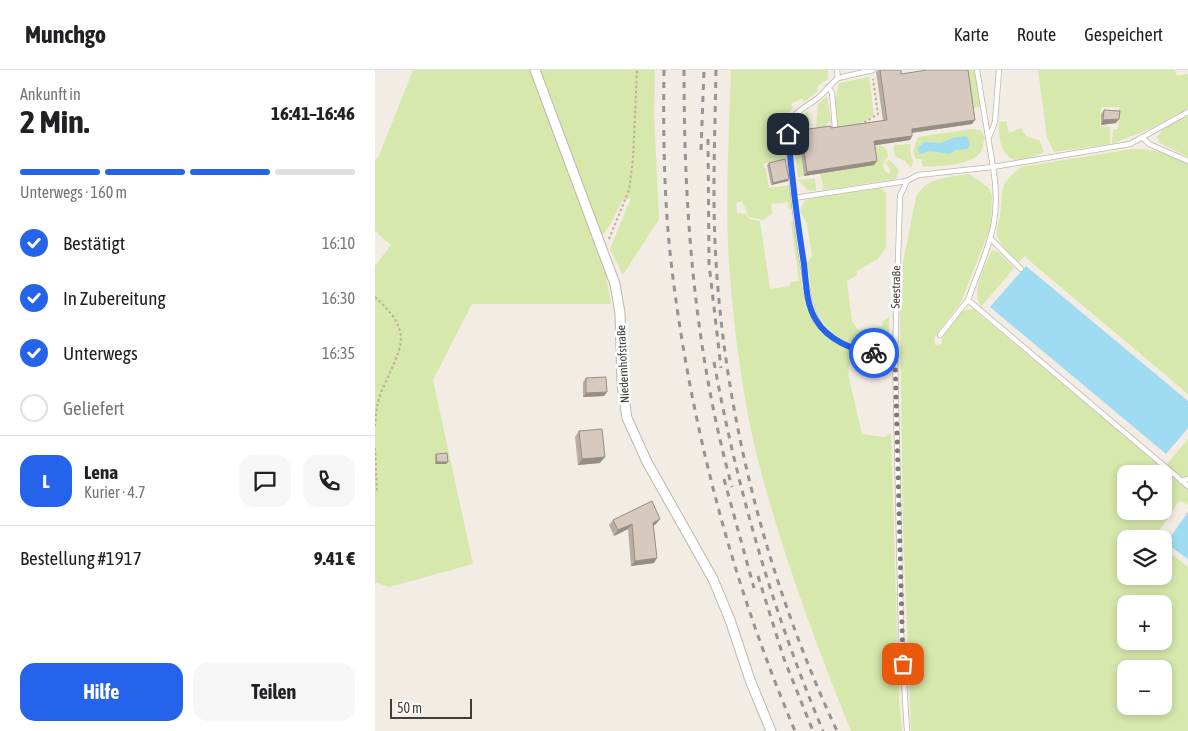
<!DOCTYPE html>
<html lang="de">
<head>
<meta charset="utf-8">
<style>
  body { margin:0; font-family:"Asap Condensed",sans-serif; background:#f6f6f6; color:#202124; height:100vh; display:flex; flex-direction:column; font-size:19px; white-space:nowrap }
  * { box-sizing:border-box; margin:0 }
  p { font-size:16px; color:#757577 }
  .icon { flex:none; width:28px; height:28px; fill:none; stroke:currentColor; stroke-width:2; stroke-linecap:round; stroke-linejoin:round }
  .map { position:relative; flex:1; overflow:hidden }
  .details { display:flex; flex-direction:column; background:#fff; width:375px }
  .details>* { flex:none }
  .fabs { position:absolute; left:742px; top:395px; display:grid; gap:10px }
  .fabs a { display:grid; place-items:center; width:55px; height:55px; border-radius:10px; background:#fff; box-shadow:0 2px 8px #0003; font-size:25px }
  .scale { position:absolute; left:15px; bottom:12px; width:82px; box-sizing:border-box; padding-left:5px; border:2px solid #453c34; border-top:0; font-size:14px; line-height:18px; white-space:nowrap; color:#453c34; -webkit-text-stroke:4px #fff; paint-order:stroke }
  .pin { position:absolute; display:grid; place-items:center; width:42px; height:42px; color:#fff; margin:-21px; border-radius:10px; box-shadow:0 2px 8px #0006 }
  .courier { position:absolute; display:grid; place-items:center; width:50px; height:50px; margin:-25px; border:4px solid #2563eb; border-radius:50%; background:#fff; color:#222; box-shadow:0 1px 6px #0007 }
  .headline em { font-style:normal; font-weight:700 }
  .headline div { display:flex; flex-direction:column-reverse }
  .headline { display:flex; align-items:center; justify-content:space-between; height:85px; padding:0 20px }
  h1 { font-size:32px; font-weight:700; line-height:38px }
  .bar { display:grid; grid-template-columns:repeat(4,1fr); gap:8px 5px; align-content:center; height:60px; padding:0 20px }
  .bar i { height:6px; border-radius:4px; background:#e0e0e0 }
  .bar .on { background:#2563eb }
  .bar p { grid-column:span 4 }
  .line { display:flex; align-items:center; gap:12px; padding:0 20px; border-top:1px solid #e0e0e0 }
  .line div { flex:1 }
  .round { display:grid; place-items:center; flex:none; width:52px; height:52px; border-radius:15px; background:#f6f6f6 }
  ol { padding:0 20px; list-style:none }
  li { display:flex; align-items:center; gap:15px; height:55px }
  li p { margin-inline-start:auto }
  li .icon { padding:5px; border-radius:50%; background:#2563eb; color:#fff; stroke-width:4 }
  li:last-child { color:#757577 }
  li i { width:28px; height:28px; border:2px solid #e0e0e0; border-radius:50% }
  .button { display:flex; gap:10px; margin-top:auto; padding:10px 20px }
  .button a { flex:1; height:58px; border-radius:15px; background:#2563eb; color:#fff; font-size:20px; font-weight:700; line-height:58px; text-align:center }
  .button a+a { background:#f6f6f6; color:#202124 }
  header { display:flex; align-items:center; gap:30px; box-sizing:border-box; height:70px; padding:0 25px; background:#fff; border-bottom:1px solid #e0e0e0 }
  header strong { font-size:24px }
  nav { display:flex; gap:28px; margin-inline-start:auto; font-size:18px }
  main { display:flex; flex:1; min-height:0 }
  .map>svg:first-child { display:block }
</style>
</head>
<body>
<header>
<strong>Munchgo</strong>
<nav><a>Karte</a><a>Route</a><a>Gespeichert</a></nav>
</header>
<main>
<section class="details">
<div class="headline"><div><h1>2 Min.</h1><p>Ankunft in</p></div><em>16:41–16:46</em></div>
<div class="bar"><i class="on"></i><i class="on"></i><i class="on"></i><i></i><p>Unterwegs · 160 m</p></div>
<ol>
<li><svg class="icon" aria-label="check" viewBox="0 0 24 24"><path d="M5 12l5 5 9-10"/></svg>Bestätigt<p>16:10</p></li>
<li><svg class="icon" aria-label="check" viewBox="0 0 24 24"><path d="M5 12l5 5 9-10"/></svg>In Zubereitung<p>16:30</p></li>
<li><svg class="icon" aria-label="check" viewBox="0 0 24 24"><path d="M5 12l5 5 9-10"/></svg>Unterwegs<p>16:35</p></li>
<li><i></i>Geliefert</li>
</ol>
<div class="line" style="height:90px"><b class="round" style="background:#2563eb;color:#fff">L</b><div><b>Lena</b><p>Kurier · 4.7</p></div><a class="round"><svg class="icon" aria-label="chat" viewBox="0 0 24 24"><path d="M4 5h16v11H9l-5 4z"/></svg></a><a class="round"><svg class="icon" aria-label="phone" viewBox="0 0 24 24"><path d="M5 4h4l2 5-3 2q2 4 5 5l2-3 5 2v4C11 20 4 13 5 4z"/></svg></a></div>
<div class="line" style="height:65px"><div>Bestellung #1917</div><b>9.41 €</b></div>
<div class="button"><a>Hilfe</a><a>Teilen</a></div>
</section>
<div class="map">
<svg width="813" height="661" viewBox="0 0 813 661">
  <rect width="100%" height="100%" fill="#f2ece4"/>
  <path fill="#d6e8ac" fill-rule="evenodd" d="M38,0H280L279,45L284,149L248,205L235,179L256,128L247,131L235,155L220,175L230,200L236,234H97L58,310L98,494L14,517L0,512V196L16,175L0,161V89L3,88Z
    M356,0H453V9L444,15L442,19L443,21L429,32L427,28L416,34L418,38C402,51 409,71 411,89L388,94L389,98H391L394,118L414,115L418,138L414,139L413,132L396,134L397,144L388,150L374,147L367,131L361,133L362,143L371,144L374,149L385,151L395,219L415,216V212L424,211L416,152H420C427,206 421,263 482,282V286L476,288L473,304L487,364L510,367L516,363L524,629L527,661H476C440,572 407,483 383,390C368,331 358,254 354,192C350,128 354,64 356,0Z
    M590,0H598L602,7L606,36L595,39Z
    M663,0H800L802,6L813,4V38L774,59L737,74L738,60L743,59L744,37H726L725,56L735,57V74L679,82L672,68Z
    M494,7L499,45L484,54L463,57L460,31L464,13Z
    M452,26L456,52L452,53V56L441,58L443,34Z
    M433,41L436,58L418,61L422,50Z
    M813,46V87L785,73L782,67L788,59Z
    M631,51L634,63L646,58L652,67L664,70L669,82C663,84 656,88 649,90C626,94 623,67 624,52Z
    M596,59L605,60L610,67C607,72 610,77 605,83C593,97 565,95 548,97L546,89H541L538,81L543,67Z
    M417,64H424L429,106L423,107Z
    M536,74L535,81L538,92L536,98L530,91L520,86L518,79L520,75Z
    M496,76H507L512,80L513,87L508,94L510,101L514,104L516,100L510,93L515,90L524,100L521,109L449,120L445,103Z
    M758,79C779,79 794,83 813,94V324L649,186L644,192C637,185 627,178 623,168C620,161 624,153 625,145C629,118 622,116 646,97Z
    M594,104L614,118L617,126L616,156L586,232L559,268L560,275L567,274V268L586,241L598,239L813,419V435L807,431L803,432L779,469H751V506H789V478L813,497V661H536L528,456L525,239L527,197L541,127C552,106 573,108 594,104ZM751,404H789V441H751ZM751,534H789V571H751ZM751,599H789V636H751Z
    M440,108L441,121L433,120L423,110Z
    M506,118L511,123V177L503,189L482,201V205L472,211L477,251L483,260L508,256L507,252L514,247V274C507,281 497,279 488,277C441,266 438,234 432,193L437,186L432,154L425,140L429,132L433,129Z
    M617,180L623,182L639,198L606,237C595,221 610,197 617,180Z
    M813,369V406L805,407L791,395Z"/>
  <path fill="#9fdcf1" d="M592,66L595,75L592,79L580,80L575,84L555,81L545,84L542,78L550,72L566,73L577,68Z
    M651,196L813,331V358L791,384L615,237Z
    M813,442V489L791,473Z"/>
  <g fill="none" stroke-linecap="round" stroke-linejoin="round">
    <defs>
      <path id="lane" d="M462,0L463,8C456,14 450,22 443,28C431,37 416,43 413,59C414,94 427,234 446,257C464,278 494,284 520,285
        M463,8L498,0
        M453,17L457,23L460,57
        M813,42L755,74L618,97C628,154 611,179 593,230L813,416
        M614,67L620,52L624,0
        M767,67L774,74L813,91
        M419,128L532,111
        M616,169L646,199
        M565,265L593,230
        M806,411L813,409
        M532,661L526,561L520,285L525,126L532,111L543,105L618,97L602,0"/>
      <path id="street" d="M160,0L240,214L245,243L247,314L252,348L272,392L338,509L355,550L375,610L396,661"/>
    </defs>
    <use href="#lane" stroke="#c1b5aa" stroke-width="6"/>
    <use href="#street" stroke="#c1b5aa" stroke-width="11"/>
    <path stroke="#c0ac98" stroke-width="2" stroke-dasharray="2.5 2.5" stroke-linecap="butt" d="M485,55L503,44L498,9
      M234,169L254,120L258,89L262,0
      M0,227C40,263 26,276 8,318C2,330 1,343 0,356
      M0,378L2,423"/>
    <use href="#lane" stroke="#fff" stroke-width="4.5"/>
    <use href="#street" stroke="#fff" stroke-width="9"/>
    <path stroke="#949494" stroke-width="3" stroke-dasharray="6 6" stroke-linecap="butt" d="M289,0C288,66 289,134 297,200C316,357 358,515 420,661
      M309,0C309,142 319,279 357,417
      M341,0C340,64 337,129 341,192C351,353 394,515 462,661
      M333,69L334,194L346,298
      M326,80L329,0
      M339,292C362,419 398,542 448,661
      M349,409L379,518
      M383,506L409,589L438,661"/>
  </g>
  <path fill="#b9ada3" d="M503,0H526V4L597,54L537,63V66L535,70L500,75L499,95L429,106L424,64L426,60L456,58L508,51L501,2Z
    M729,40L741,53L726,55V44Z
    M394,93L413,111L396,115L392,95Z
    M211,308L229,326L208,327V312Z
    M204,361L225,393L203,395L200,367Z
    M61,384L71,394H60V386Z
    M285,449L281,454L278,456L279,493L256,496L253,459L239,466L234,455L238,450Z"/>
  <path fill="#968d84" d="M744,49L741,53L726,55L728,50Z
    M600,50L597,54L534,63L537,59Z
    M537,66L535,70L496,76L499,71Z
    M502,91L499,95L429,106L432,102Z
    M414,109L413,111L396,115L398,113Z
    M232,322L229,326L208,327L211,323Z
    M230,387L225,393L203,395L207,389Z
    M62,392H73L71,394H60Z
    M285,449L281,454L274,458L278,453Z
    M257,454L253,459L239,466L243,460Z
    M282,488L279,493L256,496L260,491Z"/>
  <path fill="#d7c9bd" stroke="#968d84" d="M505,0H526V4L552,0H593L600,50L537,59V66L499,71L502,91L432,102L426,60L456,56V58L512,50Z
    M729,40L745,41L744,49L728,50Z
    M410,89L414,109L398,113L394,93Z
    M231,307L232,322L211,323V308Z
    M227,359L230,387L207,389L204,361Z
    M72,383L73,392H62L61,384Z
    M277,431L285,449L278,453L282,488L260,491L257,454L243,460L238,450Z"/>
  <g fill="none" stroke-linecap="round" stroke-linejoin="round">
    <path stroke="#827a72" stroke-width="5" stroke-dasharray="0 9" d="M499,283L520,285L528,594"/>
    <path stroke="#2563eb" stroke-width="6" d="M413,64C417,108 422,151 429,194C431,212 431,234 441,250C452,269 478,281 499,283"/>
  </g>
  <g text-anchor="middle" stroke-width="5" stroke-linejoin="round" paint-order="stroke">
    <g font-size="12" fill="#453c34" stroke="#fff">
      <text transform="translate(521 217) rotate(-89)" y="4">Seestraße</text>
      <text transform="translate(248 294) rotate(-93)" y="4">Niedernhofstraße</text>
    </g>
  </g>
</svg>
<div class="fabs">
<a><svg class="icon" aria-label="locate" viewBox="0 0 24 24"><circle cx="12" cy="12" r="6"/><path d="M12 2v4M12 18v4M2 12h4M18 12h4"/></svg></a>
<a><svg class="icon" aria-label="layers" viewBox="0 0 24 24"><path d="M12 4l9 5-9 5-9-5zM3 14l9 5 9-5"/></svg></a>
<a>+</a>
<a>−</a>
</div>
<div class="scale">50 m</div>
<div class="pin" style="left:528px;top:594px;background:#ea580c"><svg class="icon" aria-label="bag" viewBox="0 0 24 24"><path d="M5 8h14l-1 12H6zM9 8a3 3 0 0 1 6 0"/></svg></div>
<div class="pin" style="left:413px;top:64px;background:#1f2937"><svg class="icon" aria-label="home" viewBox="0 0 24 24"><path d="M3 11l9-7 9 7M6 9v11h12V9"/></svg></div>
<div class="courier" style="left:499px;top:283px"><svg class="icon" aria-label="bike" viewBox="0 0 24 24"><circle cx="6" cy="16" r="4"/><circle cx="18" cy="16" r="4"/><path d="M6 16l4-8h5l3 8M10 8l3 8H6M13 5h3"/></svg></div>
</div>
</main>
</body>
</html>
